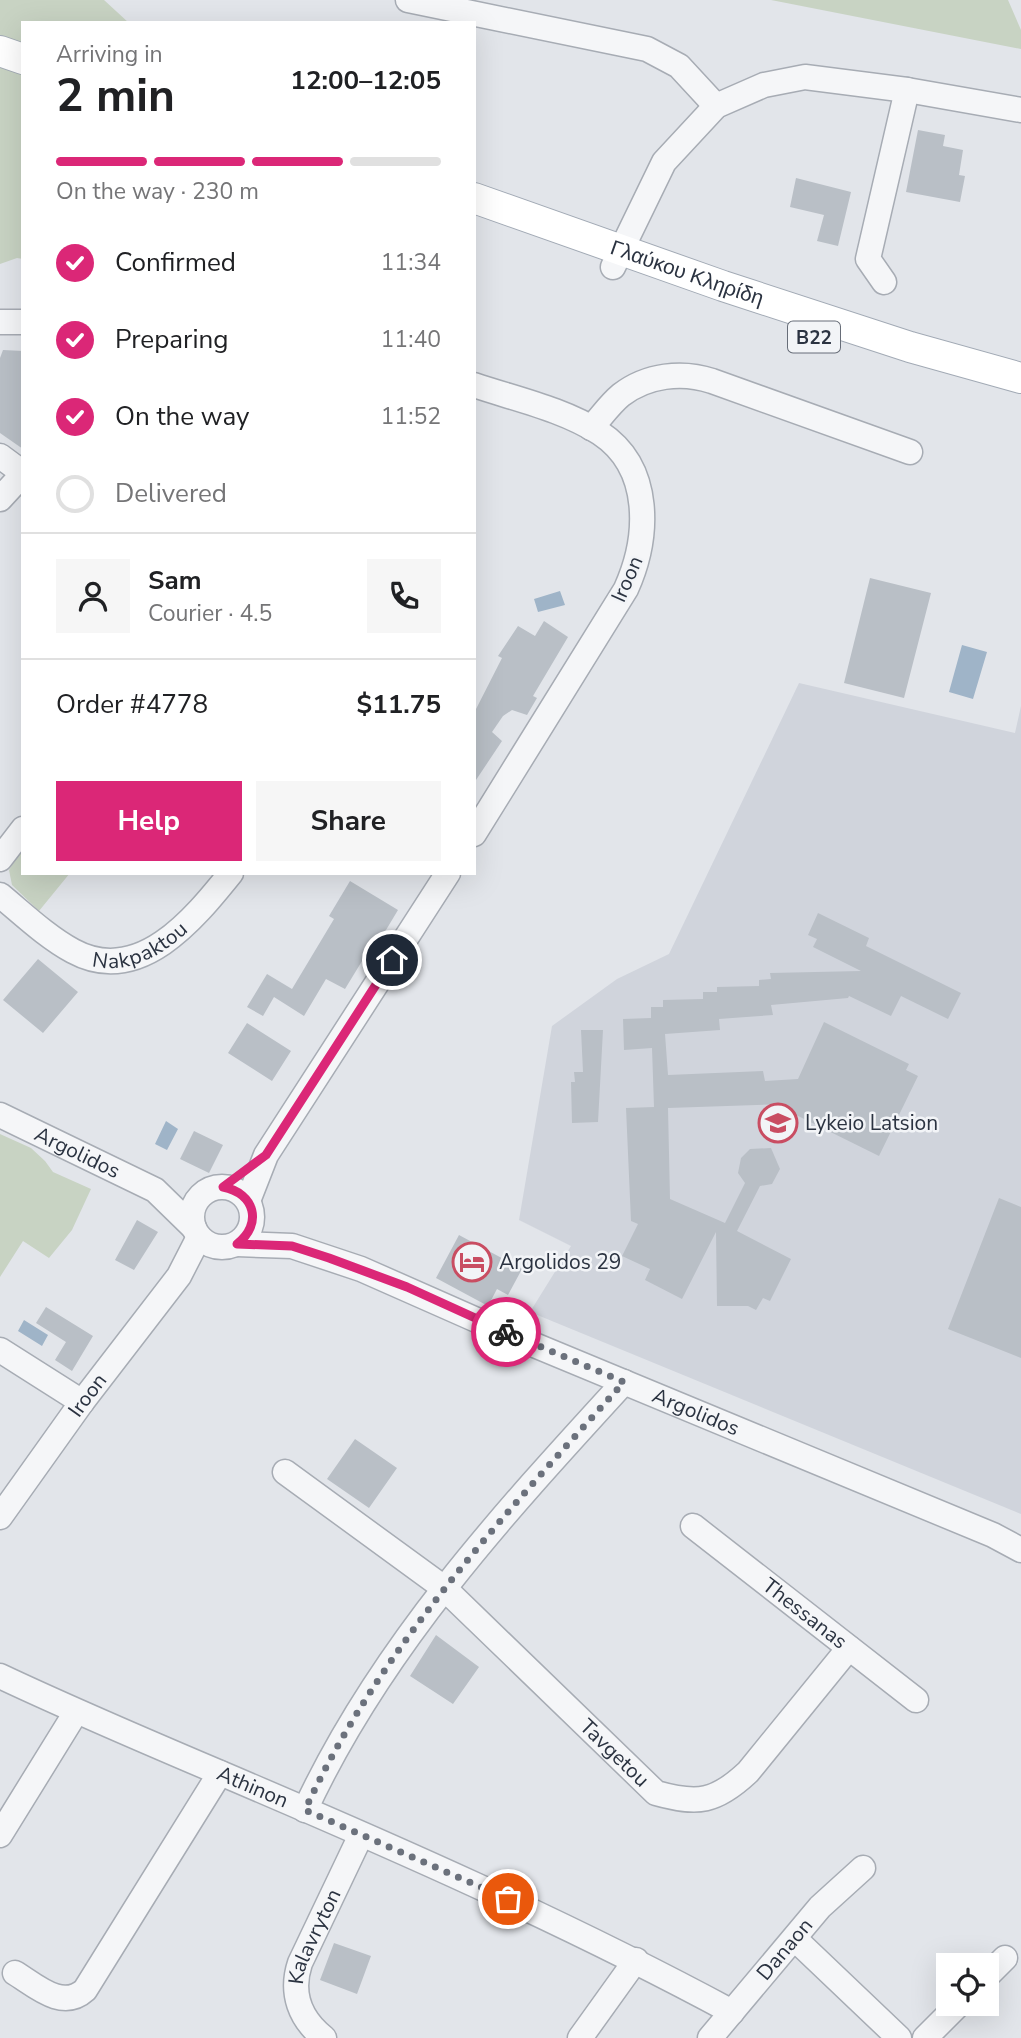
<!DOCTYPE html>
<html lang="en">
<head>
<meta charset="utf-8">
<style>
  body { margin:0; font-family:"Nunito Sans",sans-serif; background:#f6f6f6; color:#202124; height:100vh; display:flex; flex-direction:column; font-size:26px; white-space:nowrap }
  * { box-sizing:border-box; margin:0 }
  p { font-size:23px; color:#757577 }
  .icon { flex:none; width:38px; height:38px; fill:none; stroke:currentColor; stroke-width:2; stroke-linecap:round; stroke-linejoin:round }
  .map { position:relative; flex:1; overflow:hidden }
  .sheet { position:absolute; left:21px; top:21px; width:455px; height:854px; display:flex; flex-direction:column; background:#fff; border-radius:0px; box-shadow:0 7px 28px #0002 }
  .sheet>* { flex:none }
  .controls { position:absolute; left:936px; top:1953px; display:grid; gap:14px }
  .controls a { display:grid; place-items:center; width:63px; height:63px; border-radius:0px; background:#fff; box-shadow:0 7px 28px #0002; font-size:35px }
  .pin { position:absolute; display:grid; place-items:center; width:60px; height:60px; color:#fff; margin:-30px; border:4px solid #fff; border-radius:50%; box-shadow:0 2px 7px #0007 }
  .courier { position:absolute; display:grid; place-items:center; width:70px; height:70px; margin:-35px; border:5px solid #db2777; border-radius:50%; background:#fff; color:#222; box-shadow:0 2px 9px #0007 }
  .headline em { font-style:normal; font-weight:700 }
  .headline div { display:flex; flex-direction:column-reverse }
  .headline { display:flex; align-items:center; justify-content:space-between; height:119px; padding:0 35px }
  h1 { font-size:46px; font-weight:700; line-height:52px }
  .bar { display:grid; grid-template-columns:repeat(4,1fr); gap:10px 7px; align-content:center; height:84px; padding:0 35px }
  .bar i { height:9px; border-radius:5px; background:#e0e0e0 }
  .bar .active { background:#db2777 }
  .bar p { grid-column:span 4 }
  .line { display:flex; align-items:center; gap:18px; padding:0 35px; border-top:2px solid #e0e0e0 }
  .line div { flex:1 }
  .round { display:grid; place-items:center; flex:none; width:74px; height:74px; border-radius:0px; background:#f6f6f6 }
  ol { padding:0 35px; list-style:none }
  li { display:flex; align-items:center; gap:21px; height:77px }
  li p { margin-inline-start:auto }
  li .icon { padding:7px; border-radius:50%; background:#db2777; color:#fff; stroke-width:4 }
  li:last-child { color:#757577 }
  li i { width:38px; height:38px; border:4px solid #e0e0e0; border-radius:50% }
  .cta { display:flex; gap:14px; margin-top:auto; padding:14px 35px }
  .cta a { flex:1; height:80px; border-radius:0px; background:#db2777; color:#fff; font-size:28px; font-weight:700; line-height:80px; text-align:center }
  .cta a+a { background:#f6f6f6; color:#202124 }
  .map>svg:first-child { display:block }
</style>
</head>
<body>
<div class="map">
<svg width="1021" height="2038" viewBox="0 0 1021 2038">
  <rect width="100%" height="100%" fill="#e2e5ea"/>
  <path fill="#d0d4dc" d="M799,683L1015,733L1021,706V1514L530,1312L571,1246L519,1220L552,1026L617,979L669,954Z"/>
  <path fill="#c8d3c3" d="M0,0H104L129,23H23V259L17,258L0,264Z
    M771,0H1008L1021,30V49Z
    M23,848V873H70L39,911L12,885L9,870Z
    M0,1134L31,1148L45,1161L53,1172L91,1189L72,1230L49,1258L23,1241L0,1277Z"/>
  <path fill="#9fb4c8" d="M560,591L565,605L538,612L534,599Z
    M962,645L987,652L973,699L949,692Z
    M166,1121L178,1129L167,1150L155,1144Z
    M24,1320L48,1335L42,1346L18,1331Z"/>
  <path fill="#b9bfc6" d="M918,130L945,135L943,146L963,150L959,175L965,176L960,202L906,192Z
    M796,178L851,192L838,246L817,241L824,215L790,207Z
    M3,350L23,351V449L0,433V358Z
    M870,578L931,593L904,698L844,683Z
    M544,621L568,637L533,696L537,698L527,715L512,710L503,716L492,732L502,741L474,783V713L502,658L498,656L518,626L535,636Z
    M350,881L398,910L377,945L373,943L345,989L326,979L304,1016L274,997L263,1016L247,1007L267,974L292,989L334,919L329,916Z
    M818,913L869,938L866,946L961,993L948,1019L901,996L891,1016L849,996L848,998L771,1005L773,1015L719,1019L720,1030L665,1034L668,1075L763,1071L765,1081L798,1079L824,1022L909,1064L906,1070L918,1076L879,1156L782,1108L784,1104L668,1108L670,1199L725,1223L745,1183L738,1173L741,1158L750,1149L771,1148L780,1169L772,1184L760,1186L737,1231L791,1259L770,1301L763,1298L756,1310L748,1306H717L716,1232L682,1299L645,1280L650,1269L622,1256L638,1224L631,1221L626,1108L654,1107L652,1048L624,1050L623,1019L651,1018V1007H663V1000L703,999V992H717V987L759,986V980L771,979L770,973L861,971L813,947L817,939L808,935Z
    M38,959L78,992L43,1033L3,1000Z
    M247,1023L291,1051L272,1081L228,1053Z
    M581,1030H603L598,1122L572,1123L571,1082H575L574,1072H583Z
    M194,1131L223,1145L209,1173L180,1159Z
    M999,1198L1021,1207V1358L948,1329Z
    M137,1220L158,1232L134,1270L115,1260Z
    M459,1235L522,1269L508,1295L497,1289L488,1306L436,1278Z
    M46,1307L93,1336L72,1371L55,1360L66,1342L36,1323Z
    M355,1439L397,1468L369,1508L327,1479Z
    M436,1635L479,1667L453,1704L410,1676Z
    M334,1943L371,1956L357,1994L320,1980Z"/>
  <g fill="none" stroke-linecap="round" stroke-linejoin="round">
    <defs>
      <g id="minor">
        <path d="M408,0L647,49L679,66L716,106"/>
        <path d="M613,267L664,162L716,106L764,85L805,77L907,90L1021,110"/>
        <path d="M884,282L868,259L907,90"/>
        <path d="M0,322H23"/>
        <path d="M474,385C515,399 563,409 600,433C653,468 649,538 626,589L474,834"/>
        <path d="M591,428C601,417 610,404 621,395C647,375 682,371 712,381L910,452"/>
        <path d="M0,456L23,473"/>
        <path d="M0,499L23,474"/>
        <path d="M0,859L23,829"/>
        <path id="s1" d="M0,895C23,914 47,937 73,951C139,987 194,919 231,873"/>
        <path id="s2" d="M0,1115L155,1190L194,1228"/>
        <circle cx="222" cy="1217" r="30"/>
        <path d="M248,1201L266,1155L448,873"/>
        <path id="s3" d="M237,1244L292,1246L361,1269L515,1337L993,1535L1021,1550"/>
        <path d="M0,1350L82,1402"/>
        <path id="s4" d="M285,1472L444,1588L656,1793C698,1805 716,1802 748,1772L849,1648"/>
        <path id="s5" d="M0,1517L82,1402L179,1276L199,1237"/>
        <path id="s6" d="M693,1526L916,1700"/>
        <path id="s7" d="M0,1676C72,1710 145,1741 218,1772C392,1846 565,1922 732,2012"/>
        <path d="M305,1810C380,1648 504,1513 624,1382"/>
        <path d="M0,1835L76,1712"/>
        <path d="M795,1939L899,2038"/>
        <path d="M15,1973C35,1985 62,2011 85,1990L220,1773"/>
        <path d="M987,1976L1005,1958"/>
        <path id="s8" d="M324,2038C300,2019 290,1993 300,1963L361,1835"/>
        <path d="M580,2038L636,1960"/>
        <path id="s9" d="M710,2038L820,1907L863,1868"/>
        <path d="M925,2038L959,2004"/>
      </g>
      <g id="major">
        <path d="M0,51L23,59"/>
        <path id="s10" d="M474,198L723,286L910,347L1021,378"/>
      </g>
    </defs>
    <use href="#minor" stroke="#a7acb4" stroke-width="27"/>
    <use href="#major" stroke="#a2aab5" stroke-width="32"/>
    <use href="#minor" stroke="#f5f6f8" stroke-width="24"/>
    <use href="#major" stroke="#fff" stroke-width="30"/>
  </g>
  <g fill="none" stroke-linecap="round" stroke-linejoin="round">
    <path stroke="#6b717c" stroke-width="7" stroke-dasharray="0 12.6" d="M506,1332L624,1382C505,1514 380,1647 305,1810L508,1899"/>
    <path stroke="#db2777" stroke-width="9" d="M392,960L266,1155L223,1187C255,1193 263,1224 237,1244L292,1246L329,1258L407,1287L506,1332"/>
  </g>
  <defs>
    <symbol id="school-ring" viewBox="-11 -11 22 22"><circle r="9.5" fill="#f2f4f7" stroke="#c94d62" stroke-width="1.5"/><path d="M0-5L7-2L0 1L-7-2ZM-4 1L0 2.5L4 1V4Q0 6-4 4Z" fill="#c94d62"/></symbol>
    <symbol id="hotel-ring" viewBox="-11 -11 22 22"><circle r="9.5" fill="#f2f4f7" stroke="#c94d62" stroke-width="1.5"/><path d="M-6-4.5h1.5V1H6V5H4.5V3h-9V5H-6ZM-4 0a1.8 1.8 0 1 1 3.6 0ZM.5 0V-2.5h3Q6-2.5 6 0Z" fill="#c94d62"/></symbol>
  </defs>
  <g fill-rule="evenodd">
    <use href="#school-ring" x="756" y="1101" width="44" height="44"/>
    <use href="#hotel-ring" x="450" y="1240" width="44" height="44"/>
  </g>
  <g text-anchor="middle" stroke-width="5" stroke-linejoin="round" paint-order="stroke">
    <rect fill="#f2f4f7" stroke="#676d78" stroke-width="2" x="788" y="321.5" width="52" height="31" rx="5"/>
    <g font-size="19" font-weight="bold" fill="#2b3341">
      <text x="814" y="344">B22</text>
    </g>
    <g font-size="21" fill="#2b3341" stroke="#f2f4f7">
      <text dy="7" stroke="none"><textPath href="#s10" startOffset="226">Γλαύκου Κληρίδη</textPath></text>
      <text transform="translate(627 579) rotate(-66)" y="7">Iroon</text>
      <text dy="7" stroke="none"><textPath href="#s1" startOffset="164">Nakpaktou</textPath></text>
      <text dy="7" stroke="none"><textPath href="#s2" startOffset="86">Argolidos</textPath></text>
      <text dy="7" stroke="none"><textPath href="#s5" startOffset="150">Iroon</textPath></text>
      <text dy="7" stroke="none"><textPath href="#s3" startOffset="492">Argolidos</textPath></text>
      <text dy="7" stroke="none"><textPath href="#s6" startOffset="142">Thessanas</textPath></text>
      <text dy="7" stroke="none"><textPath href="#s4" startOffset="434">Tavgetou</textPath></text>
      <text dy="7" stroke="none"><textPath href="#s7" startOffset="276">Athinon</textPath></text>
      <text dy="7" stroke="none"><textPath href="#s8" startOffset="114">Kalavryton</textPath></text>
      <text dy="7" stroke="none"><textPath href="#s9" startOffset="116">Danaon</textPath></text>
    </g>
    <g font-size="21" fill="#2b3341" stroke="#f2f4f7" text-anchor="start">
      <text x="805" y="1130">Lykeio Latsion</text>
      <text x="499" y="1269">Argolidos 29</text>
    </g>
  </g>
</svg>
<div class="controls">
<a><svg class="icon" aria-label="locate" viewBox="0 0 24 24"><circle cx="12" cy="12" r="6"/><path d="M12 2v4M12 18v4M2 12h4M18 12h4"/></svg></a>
</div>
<div class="pin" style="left:508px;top:1899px;background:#ea580c"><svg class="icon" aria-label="bag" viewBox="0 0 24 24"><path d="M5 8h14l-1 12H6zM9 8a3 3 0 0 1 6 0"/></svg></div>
<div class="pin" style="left:392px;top:960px;background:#1f2937"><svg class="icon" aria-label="home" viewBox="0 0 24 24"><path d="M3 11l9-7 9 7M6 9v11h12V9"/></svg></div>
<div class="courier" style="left:506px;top:1332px"><svg class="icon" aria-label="bike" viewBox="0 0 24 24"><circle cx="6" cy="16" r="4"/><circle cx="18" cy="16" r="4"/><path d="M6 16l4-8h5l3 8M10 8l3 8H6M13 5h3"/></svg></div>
<section class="sheet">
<div class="headline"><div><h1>2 min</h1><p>Arriving in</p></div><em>12:00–12:05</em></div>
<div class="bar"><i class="active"></i><i class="active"></i><i class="active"></i><i></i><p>On the way · 230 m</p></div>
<ol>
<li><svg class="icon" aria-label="check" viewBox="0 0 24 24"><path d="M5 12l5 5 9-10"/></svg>Confirmed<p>11:34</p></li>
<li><svg class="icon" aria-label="check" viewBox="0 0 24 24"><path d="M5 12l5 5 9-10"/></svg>Preparing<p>11:40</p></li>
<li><svg class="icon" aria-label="check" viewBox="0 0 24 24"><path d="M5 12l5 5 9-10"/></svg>On the way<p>11:52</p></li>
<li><i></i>Delivered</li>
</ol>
<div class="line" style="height:126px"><a class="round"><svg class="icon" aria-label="person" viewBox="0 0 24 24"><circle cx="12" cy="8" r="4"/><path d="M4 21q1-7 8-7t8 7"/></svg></a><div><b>Sam</b><p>Courier · 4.5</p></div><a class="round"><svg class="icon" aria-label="phone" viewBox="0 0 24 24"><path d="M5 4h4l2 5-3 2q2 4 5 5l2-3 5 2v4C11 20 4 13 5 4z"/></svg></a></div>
<div class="line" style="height:91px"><div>Order #4778</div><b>$11.75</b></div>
<div class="cta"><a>Help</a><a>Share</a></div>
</section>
</div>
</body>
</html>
